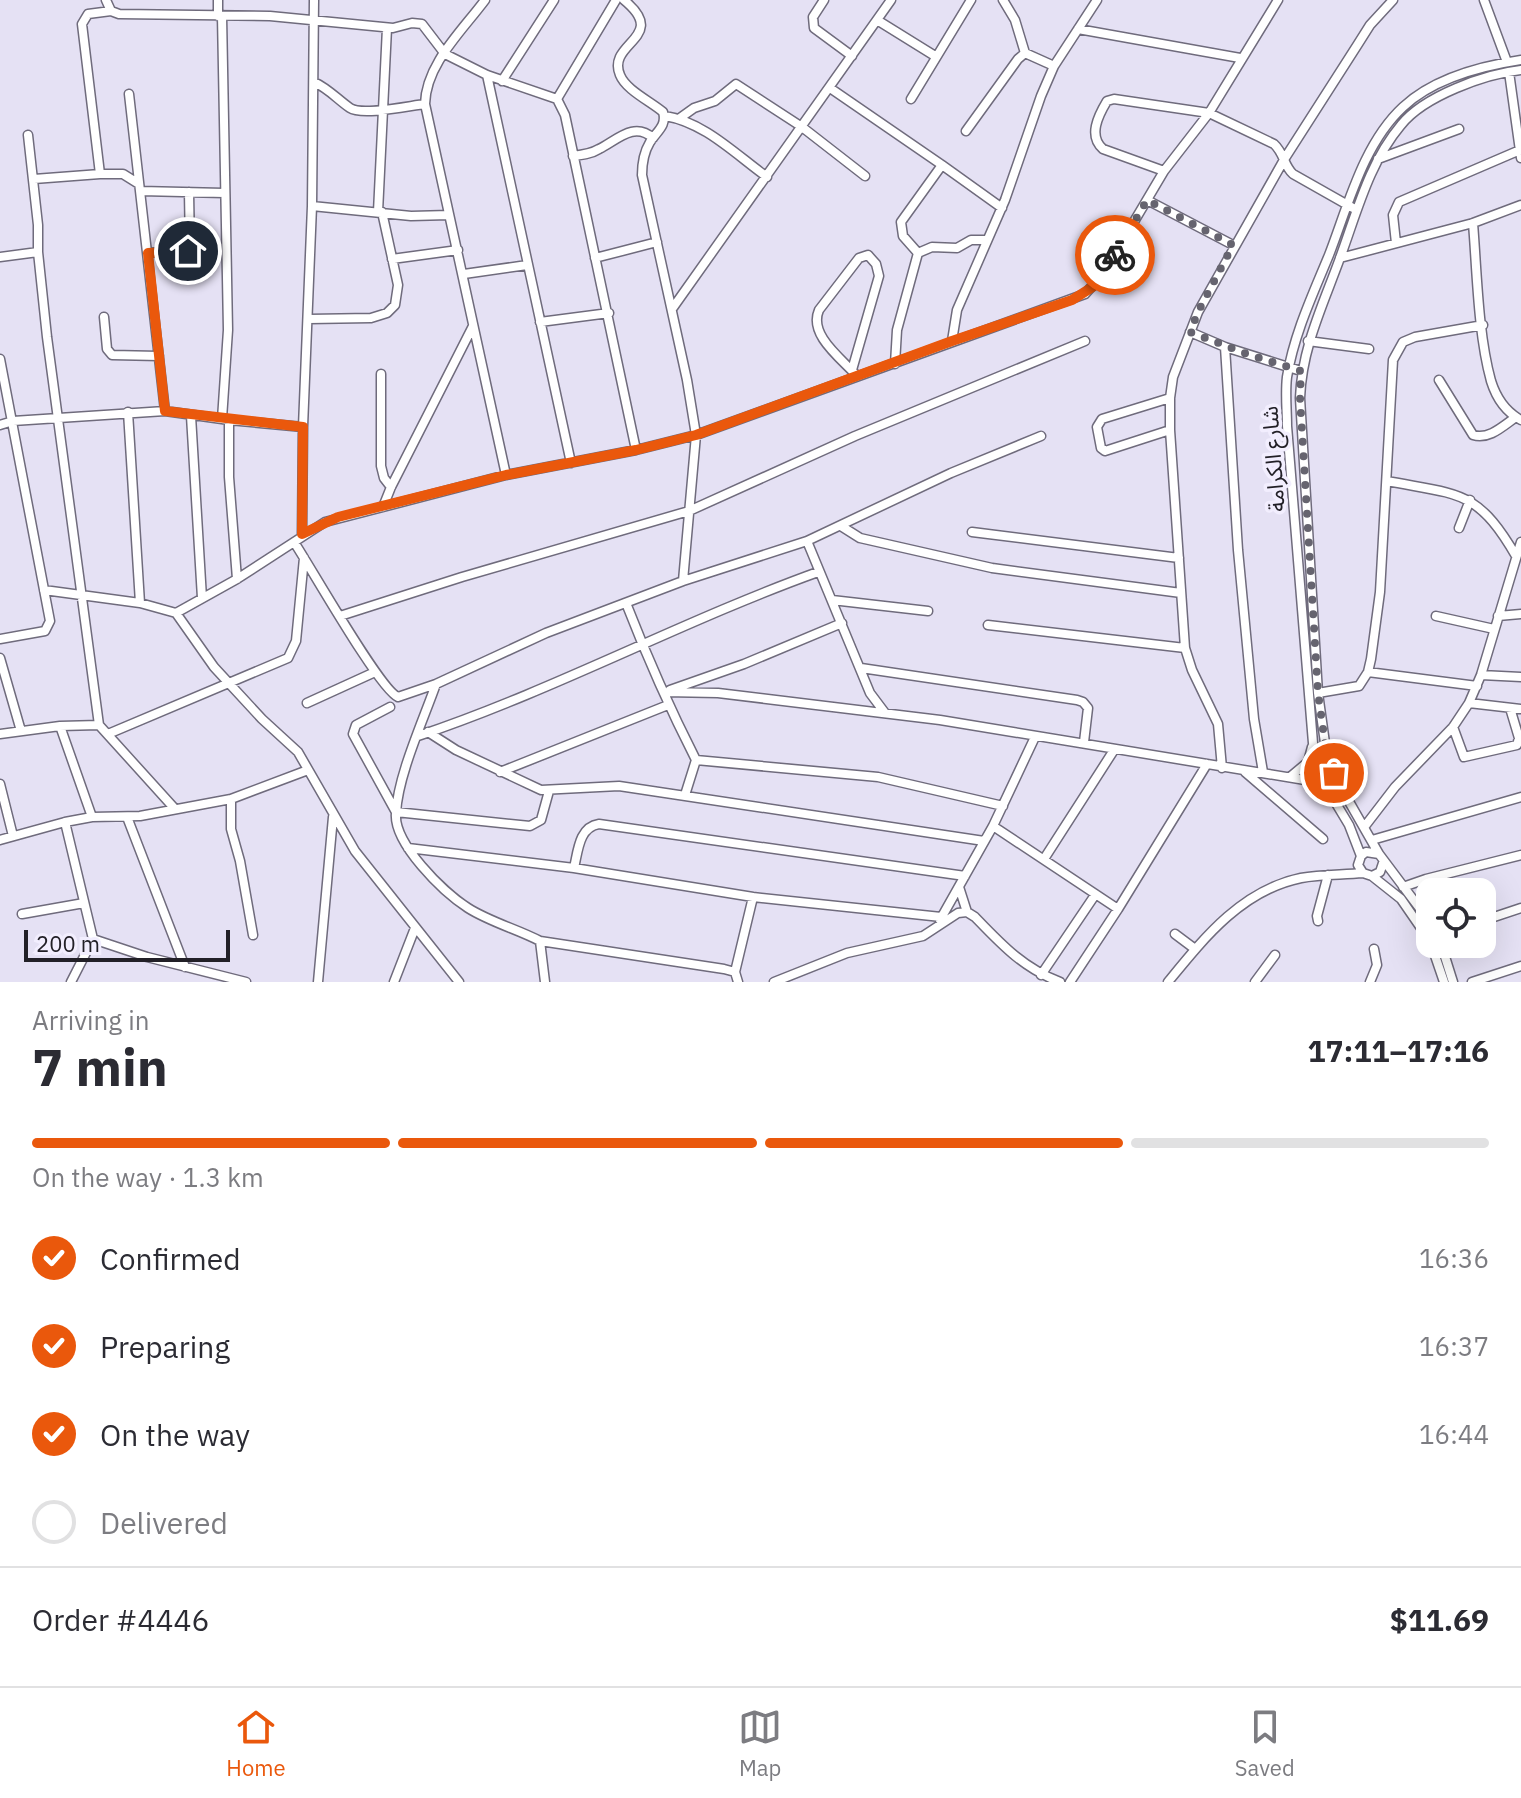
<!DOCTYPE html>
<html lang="en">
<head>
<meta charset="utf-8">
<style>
  body { margin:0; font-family:"IBM Plex Sans","Noto Sans Arabic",sans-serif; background:#f2f2f3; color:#2b2b33; height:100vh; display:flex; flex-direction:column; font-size:30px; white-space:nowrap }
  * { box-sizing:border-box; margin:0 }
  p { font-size:26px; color:#7c7c81 }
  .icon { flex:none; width:44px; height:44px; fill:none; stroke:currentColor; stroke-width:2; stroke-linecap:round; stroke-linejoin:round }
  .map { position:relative; height:982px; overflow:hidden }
  .details { display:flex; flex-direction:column; background:#fff; flex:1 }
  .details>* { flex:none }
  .buttons { position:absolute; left:1416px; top:878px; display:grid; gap:16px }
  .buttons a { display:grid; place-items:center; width:80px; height:80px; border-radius:16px; background:#fff; box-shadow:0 8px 32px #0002; font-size:40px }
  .scale { position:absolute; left:24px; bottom:20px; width:206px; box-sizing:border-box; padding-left:8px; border:4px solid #222027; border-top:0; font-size:22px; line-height:28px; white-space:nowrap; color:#222027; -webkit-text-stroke:6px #f2eefe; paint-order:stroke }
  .pin { position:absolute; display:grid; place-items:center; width:68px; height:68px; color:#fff; margin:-34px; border:4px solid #fff; border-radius:50%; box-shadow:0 2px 8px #0007 }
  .courier { position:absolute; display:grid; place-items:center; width:80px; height:80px; margin:-40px; border:6px solid #ea580c; border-radius:50%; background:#fff; color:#222; box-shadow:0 2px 10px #0007 }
  .head em { font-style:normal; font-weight:700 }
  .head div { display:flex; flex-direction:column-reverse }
  .head { display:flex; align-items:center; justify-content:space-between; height:136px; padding:0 32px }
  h1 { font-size:52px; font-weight:700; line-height:60px }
  .bar { display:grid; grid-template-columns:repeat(4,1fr); gap:12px 8px; align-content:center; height:96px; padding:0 32px }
  .bar i { height:10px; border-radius:6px; background:#e1e1e2 }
  .bar .current { background:#ea580c }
  .bar p { grid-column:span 4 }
  .line { display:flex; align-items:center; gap:20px; padding:0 32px; border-top:2px solid #e1e1e2 }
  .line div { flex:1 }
  ol { padding:0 32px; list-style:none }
  li { display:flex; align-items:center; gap:24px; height:88px }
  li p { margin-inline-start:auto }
  li .icon { padding:8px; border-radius:50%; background:#ea580c; color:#fff; stroke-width:4 }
  li:last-child { color:#7c7c81 }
  li i { width:44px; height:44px; border:4px solid #e1e1e2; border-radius:50% }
  .menu { display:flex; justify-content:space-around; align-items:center; height:112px; border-top:2px solid #e1e1e2; background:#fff; font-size:22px; color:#7c7c81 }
  .menu a { display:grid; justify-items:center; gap:4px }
  .menu .current { color:#ea580c }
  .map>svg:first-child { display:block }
</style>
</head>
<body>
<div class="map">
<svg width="1521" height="982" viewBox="0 0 1521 982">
  <rect width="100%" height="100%" fill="#e5e1f4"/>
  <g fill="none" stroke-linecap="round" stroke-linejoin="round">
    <defs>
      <path id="minor" d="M106,0L111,11L119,14L270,16L393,28L412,23L422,24L445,54L487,75L557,99L565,115L636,450
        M485,0C462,31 426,64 425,104L506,475
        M824,0L813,17L814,28L852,56
        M1003,0L1015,20L1025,53
        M1484,0L1507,62
        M111,11L88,14L82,24L100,174H123L139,184
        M218,16V0
        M222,16L228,330L222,419
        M877,20L935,56
        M1078,29L1240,58
        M1509,72L1521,158
        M487,75L571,463
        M502,81L554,0
        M314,82C329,89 337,99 350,108C362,116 408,106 425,104
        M830,88L942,165
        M129,94L165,411
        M557,99L616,0
        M911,99L971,0
        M665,116C704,122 735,154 767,177
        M680,118L694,108L715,101L736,84L802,127L865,176
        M966,131L1018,59L1025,53L1054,66
        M573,156C582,155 591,154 599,149C617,140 634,121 653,138
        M1378,159L1459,129
        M1164,171L1103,149C1088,136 1098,116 1107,101L1114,99L1209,113L1274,144C1284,153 1284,166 1293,174L1353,208
        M34,179L100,174
        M141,191L224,193
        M1147,200L1233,245
        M312,206L411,216L449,215
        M378,212L387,28
        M1473,223C1477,272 1478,334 1491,381C1496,397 1506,412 1521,420
        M1396,243L1393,215L1399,202L1520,150
        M38,252L47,337L99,725L175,809
        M148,253L190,250L189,192
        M918,253L903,236L901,222L942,165L1002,208
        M0,257L38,252V225L28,135
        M595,258L657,242
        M1340,258L1473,223L1521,205
        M392,259L458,250
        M464,274L527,265
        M672,309L891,0
        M104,317L107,349L112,355L159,356
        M309,319L371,318L387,313L395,305L398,285L382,212
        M540,322L609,313
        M1190,332L1225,347L1301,371
        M952,341L957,310L1005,200L1041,96L1054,66L1097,0
        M1308,341L1369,349
        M1225,347L1238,550L1254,719L1263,772
        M0,359L50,621L45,631L0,639
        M895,364L897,330L918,253L932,247L957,248L971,240H987
        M852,370L879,276L876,264L868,255L859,258L819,310C808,335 842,359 857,376
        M381,374V466L384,478L391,487
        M1439,380L1473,435C1489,440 1503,426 1516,417
        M1170,398L1102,419L1097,427L1101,448L1105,451L1170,430
        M128,412L140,603
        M191,416L202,598
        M229,420L303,427
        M0,425L13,421L165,411L229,420V477L237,579
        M1387,481C1459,495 1477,489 1516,556
        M383,507L391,487L473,326
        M841,526L860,538L992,568L1181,593
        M1459,528L1470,500
        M972,532L1179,558
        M302,534L303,427L312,206L314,0
        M294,542C310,566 380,690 398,697L436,684L546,633L683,581L696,435L687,380L642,175C642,163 644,152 650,142C657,131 667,126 663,112C650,101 626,90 620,75C606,42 670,38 624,0
        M683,581L807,541
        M44,590L140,603L176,613L214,667L262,719L298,752L355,851L459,982
        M832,600L928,611
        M626,603C647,657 670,709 696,760L685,795
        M176,613L237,579L325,522L506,475L636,450L696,435L1085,294L1103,274L1164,171L1209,113L1278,0
        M340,616L462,577L689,511L855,436L1085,341
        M1436,616L1494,629
        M1498,616L1521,614
        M988,625L1185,648
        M0,658L21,731
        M861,668L1077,700L1083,702L1088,708L1084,742
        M1368,672L1477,686
        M1481,675L1521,677
        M436,684C423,721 398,775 396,813C393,843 443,892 468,908C490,922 517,929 540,941L545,982
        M670,690L744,664L842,623
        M665,692L718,693L940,720L1329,784
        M1318,693L1359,686L1368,672L1371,659L1380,592L1393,360L1403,342L1415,337L1483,325
        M307,703L375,672
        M1469,703L1521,709
        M390,707L356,725L353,734L396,812L530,826L541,820L549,791
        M885,713L870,693L807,541L951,473L1041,436
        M60,726L99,725
        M1453,727L1464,757L1517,745L1519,738L1510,708
        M428,732L456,750L541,790L619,786L984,841
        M0,734L60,726L92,817
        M108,734L288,658L296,641L304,558
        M418,736C555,690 682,621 818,572
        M696,760L878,777L1003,806
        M1222,768L1218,724L1192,670L1185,648L1170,430V398L1173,377L1198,312L1285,158L1358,44L1370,25L1393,0
        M500,772L668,705
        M1245,772L1323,839
        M1290,777L1308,762L1312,747
        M0,784L13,836
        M231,799V829L240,861L253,935
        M127,817L185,967
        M65,822L93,939L71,982
        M993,826L1118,909
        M1365,826L1395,787L1453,727L1469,703L1481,675L1521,542
        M0,840L65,822L92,817L140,816L231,799L308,770
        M1372,840L1521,797
        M408,848L574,868L753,897L941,917
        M1379,854L1339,784L1325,743L1318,693L1300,398C1302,347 1323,305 1340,258C1357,212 1369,163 1401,125C1424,96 1485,74 1521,70
        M1361,856L1349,825L1325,785L1313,743L1287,426C1287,410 1285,393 1287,377C1294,334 1313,294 1329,255C1348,206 1363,144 1403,107C1433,79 1481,66 1521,60
        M1044,859L1114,750
        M1383,863L1380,872L1372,876L1363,873L1358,865L1361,856L1366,852L1379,854L1430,922
        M574,868C578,851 579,827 599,824L965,876
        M1372,876L1401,899L1430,941
        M959,887L967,912
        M1403,887L1426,879L1521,855
        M22,914L84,903
        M940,920L993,826L1035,737
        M1318,921L1317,916L1328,875
        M1482,921L1521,908
        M1175,934L1195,949
        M93,939L147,957L246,982
        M540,941L724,969L735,972L738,982
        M1431,944L1444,982
        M1441,944L1453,982
        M735,972L753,897
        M1041,975L1095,895
        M318,982L333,817
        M394,982L415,928
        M774,982L847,953L923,936L958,913L967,912L975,917C1001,944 1023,968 1060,982
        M1070,982L1118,909L1207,764
        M1168,982C1204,938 1242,890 1301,878C1321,874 1342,875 1363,873
        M1255,982L1275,955
        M1370,982L1377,965L1374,949
        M1472,982L1521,966"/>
    </defs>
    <use href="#minor" stroke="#6f6b7c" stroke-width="11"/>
    <use href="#minor" stroke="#fff" stroke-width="8"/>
  </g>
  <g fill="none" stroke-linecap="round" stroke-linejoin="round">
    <path stroke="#66646f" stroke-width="8" stroke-dasharray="0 14.4" d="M1115,255L1147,200L1233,245L1198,312L1190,332L1247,354L1301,371L1300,398L1318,693L1325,743L1334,773"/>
    <path stroke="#ea580c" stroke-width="10" d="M188,251L148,253L165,411L303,427L302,534L338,517L506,475L636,450L696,435L952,341L1072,300L1094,286L1115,255"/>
  </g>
  <g text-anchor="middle" stroke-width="7" stroke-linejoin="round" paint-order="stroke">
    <g font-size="22" fill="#222027" stroke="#f2eefe">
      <text transform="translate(1273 459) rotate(-94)" y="8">شارع الكرامة</text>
    </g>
  </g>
</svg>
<div class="buttons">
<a><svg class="icon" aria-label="locate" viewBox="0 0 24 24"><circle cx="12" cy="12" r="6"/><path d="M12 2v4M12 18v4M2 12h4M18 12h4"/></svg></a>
</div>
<div class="scale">200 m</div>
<div class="pin" style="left:1334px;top:773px;background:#ea580c"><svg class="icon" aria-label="bag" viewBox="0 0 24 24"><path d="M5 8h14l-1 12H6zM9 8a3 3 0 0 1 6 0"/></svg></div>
<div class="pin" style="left:188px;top:251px;background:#1f2937"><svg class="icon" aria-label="home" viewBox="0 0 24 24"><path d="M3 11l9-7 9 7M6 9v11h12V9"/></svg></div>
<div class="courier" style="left:1115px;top:255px"><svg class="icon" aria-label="bike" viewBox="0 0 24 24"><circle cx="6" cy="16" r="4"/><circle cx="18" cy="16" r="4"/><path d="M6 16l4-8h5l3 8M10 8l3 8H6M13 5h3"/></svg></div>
</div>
<section class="details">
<div class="head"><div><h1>7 min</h1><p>Arriving in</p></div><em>17:11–17:16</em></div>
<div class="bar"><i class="current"></i><i class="current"></i><i class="current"></i><i></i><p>On the way · 1.3 km</p></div>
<ol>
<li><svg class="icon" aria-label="check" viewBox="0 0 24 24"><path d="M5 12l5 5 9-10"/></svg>Confirmed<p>16:36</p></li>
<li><svg class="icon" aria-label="check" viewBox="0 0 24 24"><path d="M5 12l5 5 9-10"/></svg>Preparing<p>16:37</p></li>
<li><svg class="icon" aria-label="check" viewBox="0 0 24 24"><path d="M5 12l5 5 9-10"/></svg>On the way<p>16:44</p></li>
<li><i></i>Delivered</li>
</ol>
<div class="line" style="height:104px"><div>Order #4446</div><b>$11.69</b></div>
</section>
<nav class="menu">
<a class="current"><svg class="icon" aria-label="home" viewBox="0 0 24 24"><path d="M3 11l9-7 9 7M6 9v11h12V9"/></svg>Home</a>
<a><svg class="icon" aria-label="map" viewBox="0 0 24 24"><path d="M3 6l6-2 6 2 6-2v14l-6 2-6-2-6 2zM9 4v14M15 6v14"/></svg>Map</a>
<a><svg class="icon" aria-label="saved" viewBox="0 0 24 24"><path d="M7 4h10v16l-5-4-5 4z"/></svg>Saved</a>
</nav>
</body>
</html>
